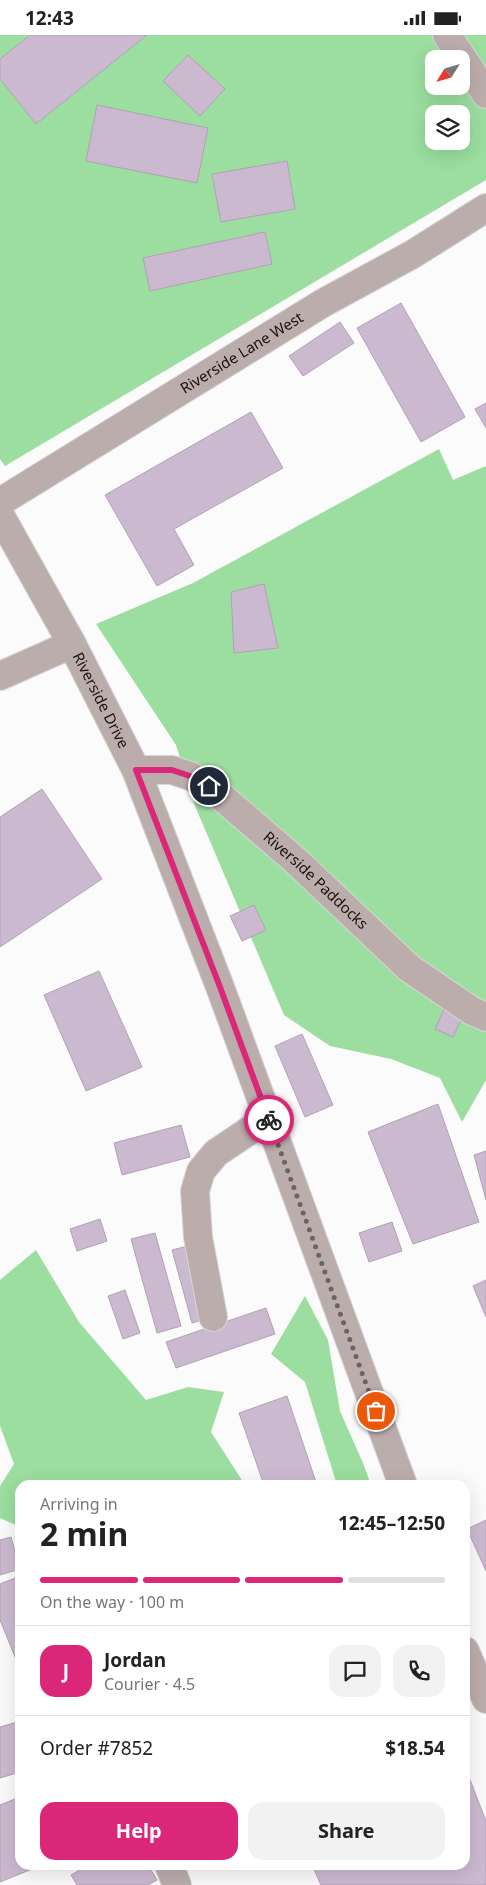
<!DOCTYPE html>
<html lang="en">
<head>
<meta charset="utf-8">
<style>
  body { margin:0; font-family:"Noto Sans",sans-serif; background:#f2f2f2; color:#222; height:100vh; display:flex; flex-direction:column; font-size:19px; white-space:nowrap }
  * { box-sizing:border-box; margin:0 }
  p { font-size:16px; color:#767676 }
  .icon { flex:none; width:28px; height:28px; fill:none; stroke:currentColor; stroke-width:2; stroke-linecap:round; stroke-linejoin:round }
  .map { position:relative; flex:1; overflow:hidden }
  .panel { position:absolute; left:15px; top:1445px; width:455px; height:390px; display:flex; flex-direction:column; background:#fff; border-radius:15px; box-shadow:0 5px 20px #0002 }
  .panel>* { flex:none }
  .needle { width:32px; rotate:233deg }
  .controls { position:absolute; left:425px; top:15px; display:grid; gap:10px }
  .controls a { display:grid; place-items:center; width:45px; height:45px; border-radius:10px; background:#fff; box-shadow:0 5px 20px #0002; font-size:25px }
  .pin { position:absolute; display:grid; place-items:center; width:42px; height:42px; color:#fff; margin:-21px; border:2px solid #fff; border-radius:50%; box-shadow:0 1px 5px #0007 }
  .courier { position:absolute; display:grid; place-items:center; width:50px; height:50px; margin:-25px; border:4px solid #db2777; border-radius:50%; background:#fff; color:#222; box-shadow:0 1px 6px #0007 }
  .headline em { font-style:normal; font-weight:700 }
  .headline div { display:flex; flex-direction:column-reverse }
  .headline { display:flex; align-items:center; justify-content:space-between; height:85px; padding:0 25px }
  h1 { font-size:32px; font-weight:700; line-height:38px }
  .bar { display:grid; grid-template-columns:repeat(4,1fr); gap:8px 5px; align-content:center; height:60px; padding:0 25px }
  .bar i { height:6px; border-radius:4px; background:#e0e0e0 }
  .bar .active { background:#db2777 }
  .bar p { grid-column:span 4 }
  .line { display:flex; align-items:center; gap:12px; padding:0 25px; border-top:1px solid #e0e0e0 }
  .line div { flex:1 }
  .round { display:grid; place-items:center; flex:none; width:52px; height:52px; border-radius:15px; background:#f2f2f2 }
  .cta { display:flex; gap:10px; margin-top:auto; padding:10px 25px }
  .cta a { flex:1; height:58px; border-radius:15px; background:#db2777; color:#fff; font-size:20px; font-weight:700; line-height:58px; text-align:center }
  .cta a+a { background:#f2f2f2; color:#222 }
  .status { display:flex; justify-content:space-between; align-items:center; height:35px; padding:0 25px; background:#fff; direction:ltr }
  .status svg { height:14px; fill:currentColor }
  .map>svg:first-child { display:block }
</style>
</head>
<body>
<div class="status"><b>12:43</b><svg viewBox="0 0 49 12"><path d="M0 12V9h3v3zM5 12V6h3v6zM10 12V3h3v9zM15 12V0h3v12zM26 1h20v11H26zM47 4h2v5h-2z"/></svg></div>
<div class="map">
<svg width="486" height="1850" viewBox="0 0 486 1850">
  <rect width="100%" height="100%" fill="#fbfbfb"/>
  <path fill="#9bde9f" fill-rule="evenodd" d="M0,0H486V145L5,431L0,424ZM434,24H461V51H434ZM434,79H461V106H434Z
    M439,414L453,445L486,431V1045L462,1087L440,1043L391,1024L330,1011L284,980L195,771L176,710L96,589L193,548Z
    M36,1215L79,1287L146,1365L188,1352L224,1357L211,1397L245,1450H20V1492L0,1483V1451L14,1429L0,1391V1245Z
    M305,1261L328,1305L340,1376L363,1428L371,1450H337L305,1347L271,1319Z"/>
  <path fill="#cbb9d0" stroke="#b2a0b7" d="M30,0H147L36,89L0,44V24Z
    M188,20L225,54L200,81L163,46Z
    M97,70L208,93L197,148L86,126Z
    M287,126L295,174L221,187L212,139Z
    M265,197L272,229L150,256L143,223Z
    M401,268L465,382L421,407L357,293Z
    M340,287L354,308L303,341L289,321Z
    M486,368V393L475,374Z
    M251,377L283,433L174,494L194,530L157,551L105,460Z
    M264,549L278,613L234,618L231,557Z
    M42,754L102,844L0,912V782Z
    M254,870L266,895L242,906L230,881Z
    M99,936L142,1032L86,1056L44,960Z
    M444,974L462,983L453,1002L435,994Z
    M302,999L333,1070L305,1082L275,1011Z
    M438,1069L479,1187L413,1209L368,1097Z
    M181,1090L190,1122L122,1140L114,1108Z
    M486,1116V1165L474,1120Z
    M100,1184L107,1206L77,1216L70,1194Z
    M392,1187L402,1216L369,1227L359,1198Z
    M155,1198L181,1291L157,1298L131,1204Z
    M188,1211L209,1283L192,1288L172,1215Z
    M486,1245V1282L473,1251Z
    M125,1255L140,1298L123,1304L108,1261Z
    M266,1273L275,1299L176,1333L166,1307Z
    M287,1361L317,1450H264L239,1378Z
    M486,1485V1536L467,1494Z
    M11,1502L20,1534L0,1540V1505Z
    M20,1541V1634L0,1585V1549Z
    M17,1687L20,1697V1737L0,1743V1692Z
    M465,1732L486,1786V1850H321L312,1830H465Z
    M20,1762V1830H42L0,1847V1770Z
    M88,1830H148L157,1845L148,1850H77L71,1840Z"/>
  <g fill="none" stroke-linecap="round" stroke-linejoin="round">
    <defs>
      <g id="minor">
        <path d="M447,0L486,59"/>
        <path id="s1" d="M0,467L323,268L413,219L486,173"/>
        <path id="s2" d="M0,480L72,609L136,735L220,952L403,1450"/>
        <path d="M0,641L72,609"/>
        <path id="s3" d="M136,735H172L190,741L209,751L297,827L409,933L472,976L486,982"/>
        <path d="M213,1282L198,1202L195,1156L201,1136L216,1118L268,1083"/>
        <path d="M465,1616L486,1664"/>
        <path d="M169,1830L177,1850"/>
      </g>
    </defs>
    <use href="#minor" stroke="#d7d6d5" stroke-width="30"/>
    <use href="#minor" stroke="#bcadad" stroke-width="28"/>
  </g>
  <g fill="none" stroke-linecap="round" stroke-linejoin="round">
    <path stroke="#696460" stroke-width="5" stroke-dasharray="0 9" d="M269,1085L376,1376"/>
    <path stroke="#db2777" stroke-width="6" d="M209,751L190,741L172,735H136L220,952L269,1085"/>
  </g>
  <g text-anchor="middle" stroke-width="4.5" stroke-linejoin="round" paint-order="stroke">
    <g font-size="15" fill="#1b120c" stroke="#fff">
      <text dy="5" stroke="none"><textPath href="#s1" startOffset="284">Riverside Lane West</textPath></text>
      <text dy="5" stroke="none"><textPath href="#s2" startOffset="211">Riverside Drive</textPath></text>
      <text dy="5" stroke="none"><textPath href="#s3" startOffset="219">Riverside Paddocks</textPath></text>
    </g>
  </g>
</svg>
<div class="controls">
<a><svg class="needle" viewBox="-14 -14 28 28"><path d="M0-13l5 13h-10z" fill="#e53935"/><path d="M0 13l5-13h-10z" fill="#767676"/></svg></a>
<a><svg class="icon" aria-label="layers" viewBox="0 0 24 24"><path d="M12 4l9 5-9 5-9-5zM3 14l9 5 9-5"/></svg></a>
</div>
<div class="pin" style="left:376px;top:1376px;background:#ea580c"><svg class="icon" aria-label="bag" viewBox="0 0 24 24"><path d="M5 8h14l-1 12H6zM9 8a3 3 0 0 1 6 0"/></svg></div>
<div class="pin" style="left:209px;top:751px;background:#1f2937"><svg class="icon" aria-label="home" viewBox="0 0 24 24"><path d="M3 11l9-7 9 7M6 9v11h12V9"/></svg></div>
<div class="courier" style="left:269px;top:1085px"><svg class="icon" aria-label="bike" viewBox="0 0 24 24"><circle cx="6" cy="16" r="4"/><circle cx="18" cy="16" r="4"/><path d="M6 16l4-8h5l3 8M10 8l3 8H6M13 5h3"/></svg></div>
<section class="panel">
<div class="headline"><div><h1>2 min</h1><p>Arriving in</p></div><em>12:45–12:50</em></div>
<div class="bar"><i class="active"></i><i class="active"></i><i class="active"></i><i></i><p>On the way · 100 m</p></div>
<div class="line" style="height:90px"><b class="round" style="background:#db2777;color:#fff">J</b><div><b>Jordan</b><p>Courier · 4.5</p></div><a class="round"><svg class="icon" aria-label="chat" viewBox="0 0 24 24"><path d="M4 5h16v11H9l-5 4z"/></svg></a><a class="round"><svg class="icon" aria-label="phone" viewBox="0 0 24 24"><path d="M5 4h4l2 5-3 2q2 4 5 5l2-3 5 2v4C11 20 4 13 5 4z"/></svg></a></div>
<div class="line" style="height:65px"><div>Order #7852</div><b>$18.54</b></div>
<div class="cta"><a>Help</a><a>Share</a></div>
</section>
</div>
</body>
</html>
